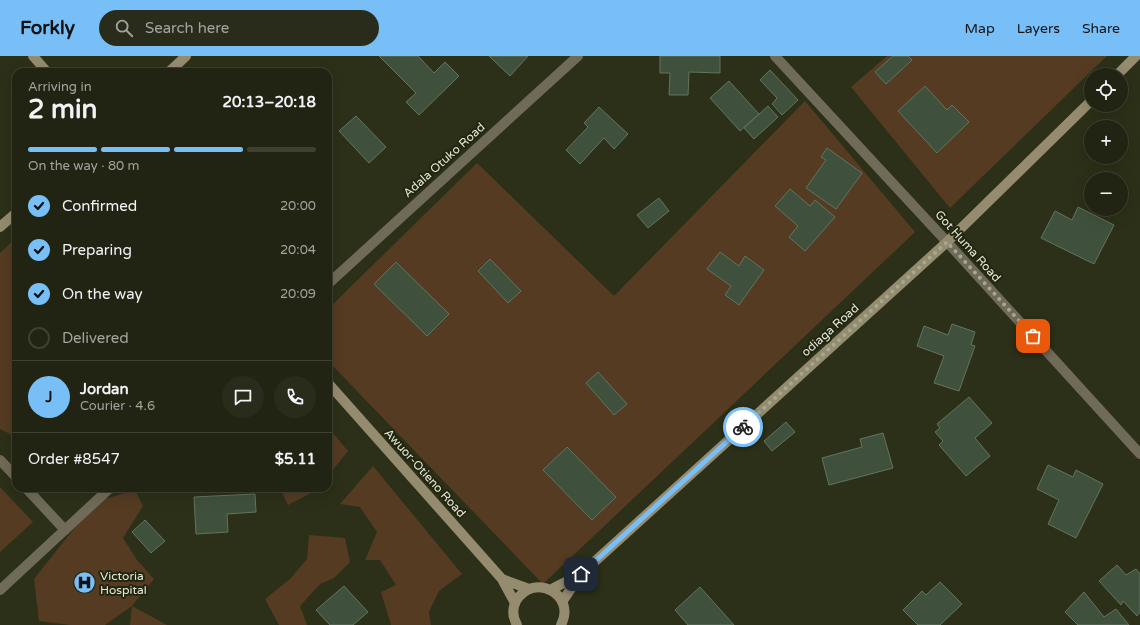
<!DOCTYPE html>
<html lang="en">
<head>
<meta charset="utf-8">
<style>
  body { margin:0; font-family:"Varela Round",sans-serif; background:#292c1b; color:#f1f3f6; height:100vh; display:flex; flex-direction:column; font-size:15px; white-space:nowrap }
  * { box-sizing:border-box; margin:0 }
  p { font-size:13px; color:#a2a49f }
  .icon { flex:none; width:22px; height:22px; fill:none; stroke:currentColor; stroke-width:2; stroke-linecap:round; stroke-linejoin:round }
  .map { position:relative; flex:1; overflow:hidden }
  .sheet { position:absolute; left:12px; top:12px; width:320px; height:424px; display:flex; flex-direction:column; background:#212412; border-radius:12px; box-shadow:0 4px 16px #0002,0 0 0 1px #3e4132 }
  .sheet>* { flex:none }
  .controls { position:absolute; left:1084px; top:12px; display:grid; gap:8px }
  .controls a { display:grid; place-items:center; width:44px; height:44px; border-radius:50%; background:#212412; box-shadow:0 4px 16px #0002,0 0 0 1px #3e4132; font-size:20px }
  .pin { position:absolute; display:grid; place-items:center; width:34px; height:34px; color:#fff; margin:-17px; border-radius:8px; box-shadow:0 2px 6px #0006 }
  .courier { position:absolute; display:grid; place-items:center; width:40px; height:40px; margin:-20px; border:3px solid #78bff7; border-radius:50%; background:#fff; color:#222; box-shadow:0 1px 5px #0007 }
  .overview em { font-style:normal; font-weight:800 }
  .overview div { display:flex; flex-direction:column-reverse }
  .overview { display:flex; align-items:center; justify-content:space-between; height:68px; padding:0 16px }
  h1 { font-size:26px; font-weight:800; line-height:30px }
  .bar { display:grid; grid-template-columns:repeat(4,1fr); gap:6px 4px; align-content:center; height:48px; padding:0 16px }
  .bar i { height:5px; border-radius:3px; background:#3e4132 }
  .bar .current { background:#78bff7 }
  .bar p { grid-column:span 4 }
  .line { display:flex; align-items:center; gap:10px; padding:0 16px; border-top:1px solid #3e4132 }
  .line div { flex:1 }
  .round { display:grid; place-items:center; flex:none; width:42px; height:42px; border-radius:21px; background:#292c1b }
  ol { padding:0 16px; list-style:none }
  li { display:flex; align-items:center; gap:12px; height:44px }
  li p { margin-inline-start:auto }
  li .icon { padding:4px; border-radius:50%; background:#78bff7; color:#111; stroke-width:4 }
  li:last-child { color:#a2a49f }
  li i { width:22px; height:22px; border:2px solid #3e4132; border-radius:50% }
  header { display:flex; align-items:center; gap:24px; box-sizing:border-box; height:56px; padding:0 20px; background:#78bff7; color:#111 }
  header strong { font-size:19px }
  nav { display:flex; gap:22px; margin-inline-start:auto; font-size:14px }
  .search { width:280px; height:36px; background:#292c1b; display:flex; align-items:center; gap:10px; box-sizing:border-box; padding:0 14px; border-radius:22px; color:#a2a49f; font-size:15px }
  .map>svg:first-child { display:block }
</style>
</head>
<body>
<header>
<strong>Forkly</strong>
<div class="search"><svg class="icon" aria-label="search" viewBox="0 0 24 24"><circle cx="10" cy="10" r="6"/><path d="M15 15l6 6"/></svg>Search here</div>
<nav><a>Map</a><a>Layers</a><a>Share</a></nav>
</header>
<div class="map">
<svg width="1140" height="569" viewBox="0 0 1140 569">
  <rect width="100%" height="100%" fill="#2c3018"/>
  <path fill="#543b22" d="M887,0H1107L950,152L851,31Z
    M805,45L915,176L543,528L328,305V253L477,107L614,240Z
    M16,182V307L12,311L16,323V381L0,373V197Z
    M328,371L348,395L328,420Z
    M373,410L462,518L439,535L429,556L431,569H391L381,536L396,529L380,504H365L377,476L360,451L340,448Z
    M0,431L33,466L0,496Z
    M280,432H317L313,436L288,449Z
    M135,434L143,450L123,482L137,504L154,523L132,550L167,569H130L132,550L105,569H70L39,565L34,523L95,446Z
    M309,479L345,482L350,506L334,522L320,528L300,550L307,569H279L265,543L290,523L307,503Z"/>
  <path fill="#3f513d" stroke="#62755f" d="M379,0H418L434,17L445,6L459,20L419,59L406,46L416,37Z
    M489,0H528L510,20Z
    M660,0H720V17L689,16L688,39H669L670,17H660Z
    M893,0H908L912,4L886,28L875,16Z
    M770,14L798,44L782,59L772,48L777,42L760,24Z
    M729,25L759,58L740,75L710,42Z
    M925,30L947,54L952,49L969,66L937,97L898,55Z
    M768,50L778,61L754,83L744,72Z
    M599,51L628,78L614,93L604,82L580,108L566,94L588,71L584,67Z
    M356,60L386,91L369,107L339,75Z
    M827,92L862,117L836,153L806,132L826,104L821,101Z
    M790,133L810,150L815,144L835,161L805,195L789,181L798,170L775,150Z
    M659,142L669,155L648,172L637,159Z
    M1078,151L1114,169L1094,208L1041,182L1055,155L1072,164Z
    M720,196L739,210L745,200L764,214L739,249L725,239L731,230L707,213Z
    M490,203L521,235L508,247L478,215Z
    M396,206L449,258L427,280L374,228Z
    M952,268L975,276L971,289L975,290L959,335L934,327L944,300L917,290L924,270L948,279Z
    M598,316L627,348L614,359L586,327Z
    M969,341L992,367L975,382L990,400L966,420L939,389L943,385L935,376L940,372L937,368Z
    M786,366L795,376L772,395L764,385Z
    M883,377L893,412L829,429L822,402L862,391L860,383Z
    M567,391L616,441L592,464L543,414Z
    M1048,409L1073,421L1076,414L1103,428L1076,482L1048,468L1059,444L1037,433Z
    M251,432H258V436H251Z
    M255,438L256,456L227,458L228,476L196,478L194,441Z
    M145,464L165,485L151,497L132,476Z
    M1117,509L1126,519L1136,513L1140,518V556L1137,560L1123,545L1121,549L1099,525Z
    M940,526L962,548L940,569H918L903,554L922,535L926,539Z
    M344,530L368,556L353,569H330L316,554Z
    M700,531L734,569H688L675,554Z
    M1084,536L1104,561L1116,553L1129,569H1078L1065,556Z"/>
  <g fill="none" stroke-linecap="round" stroke-linejoin="round">
    <path stroke="#706a58" stroke-width="10" d="M0,404L16,421
      M26,432L65,474"/>
    <path stroke="#706a58" stroke-width="10" d="M775,0L947,186L1140,398
      M328,228L578,0
      M0,534L110,432"/>
    <path stroke="#958b6f" stroke-width="10" d="M33,0L47,16
      M169,16L186,0
      M1117,19L1136,0
      M0,171L16,157
      M328,327L502,523L515,547
      M502,523L529,533
      M550,534L579,519
      M562,546L581,518L947,186L1091,45
      M517,569C513,562 512,553 516,545C534,515 577,539 561,569"/>
  </g>
  <g fill="none" stroke-linecap="round" stroke-linejoin="round">
    <path stroke="#a4a895" stroke-width="4" stroke-dasharray="0 7.2" d="M743,371L947,186L1033,280"/>
    <path stroke="#78bff7" stroke-width="5" d="M581,518L743,371"/>
  </g>
  <defs>
    <symbol id="hospital-disc" viewBox="-11 -11 22 22"><circle r="9.5" fill="#78bff7" stroke="#22260f"/><path d="M-5-5h3v3.5h4V-5h3V5h-3V1.5h-4V5h-3Z" fill="#111"/></symbol>
  </defs>
  <g fill-rule="evenodd">
    <use href="#hospital-disc" x="72" y="514" width="25" height="25"/>
  </g>
  <g text-anchor="middle" stroke-width="4" stroke-linejoin="round" paint-order="stroke">
    <g font-size="12" fill="#e5e8d9" stroke="#22260f">
      <text transform="translate(444 104) rotate(-42)" y="4">Adala Otuko Road</text>
      <text transform="translate(968 190) rotate(48)" y="4">Got Huma Road</text>
      <text transform="translate(830 274) rotate(-42)" y="4">odiaga Road</text>
      <text transform="translate(425 417) rotate(48)" y="4">Awuor-Otieno Road</text>
    </g>
    <g font-size="12" fill="#e5e8d9" stroke="#22260f" text-anchor="start">
      <text x="100" y="524">Victoria<tspan x="100" dy="14">Hospital</tspan></text>
    </g>
  </g>
</svg>
<div class="controls">
<a><svg class="icon" aria-label="locate" viewBox="0 0 24 24"><circle cx="12" cy="12" r="6"/><path d="M12 2v4M12 18v4M2 12h4M18 12h4"/></svg></a>
<a>+</a>
<a>−</a>
</div>
<div class="pin" style="left:1033px;top:280px;background:#ea580c"><svg class="icon" aria-label="bag" viewBox="0 0 24 24"><path d="M5 8h14l-1 12H6zM9 8a3 3 0 0 1 6 0"/></svg></div>
<div class="pin" style="left:581px;top:518px;background:#1f2937"><svg class="icon" aria-label="home" viewBox="0 0 24 24"><path d="M3 11l9-7 9 7M6 9v11h12V9"/></svg></div>
<div class="courier" style="left:743px;top:371px"><svg class="icon" aria-label="bike" viewBox="0 0 24 24"><circle cx="6" cy="16" r="4"/><circle cx="18" cy="16" r="4"/><path d="M6 16l4-8h5l3 8M10 8l3 8H6M13 5h3"/></svg></div>
<section class="sheet">
<div class="overview"><div><h1>2 min</h1><p>Arriving in</p></div><em>20:13–20:18</em></div>
<div class="bar"><i class="current"></i><i class="current"></i><i class="current"></i><i></i><p>On the way · 80 m</p></div>
<ol>
<li><svg class="icon" aria-label="check" viewBox="0 0 24 24"><path d="M5 12l5 5 9-10"/></svg>Confirmed<p>20:00</p></li>
<li><svg class="icon" aria-label="check" viewBox="0 0 24 24"><path d="M5 12l5 5 9-10"/></svg>Preparing<p>20:04</p></li>
<li><svg class="icon" aria-label="check" viewBox="0 0 24 24"><path d="M5 12l5 5 9-10"/></svg>On the way<p>20:09</p></li>
<li><i></i>Delivered</li>
</ol>
<div class="line" style="height:72px"><b class="round" style="background:#78bff7;color:#111">J</b><div><b>Jordan</b><p>Courier · 4.6</p></div><a class="round"><svg class="icon" aria-label="chat" viewBox="0 0 24 24"><path d="M4 5h16v11H9l-5 4z"/></svg></a><a class="round"><svg class="icon" aria-label="phone" viewBox="0 0 24 24"><path d="M5 4h4l2 5-3 2q2 4 5 5l2-3 5 2v4C11 20 4 13 5 4z"/></svg></a></div>
<div class="line" style="height:52px"><div>Order #8547</div><b>$5.11</b></div>
</section>
</div>
</body>
</html>
